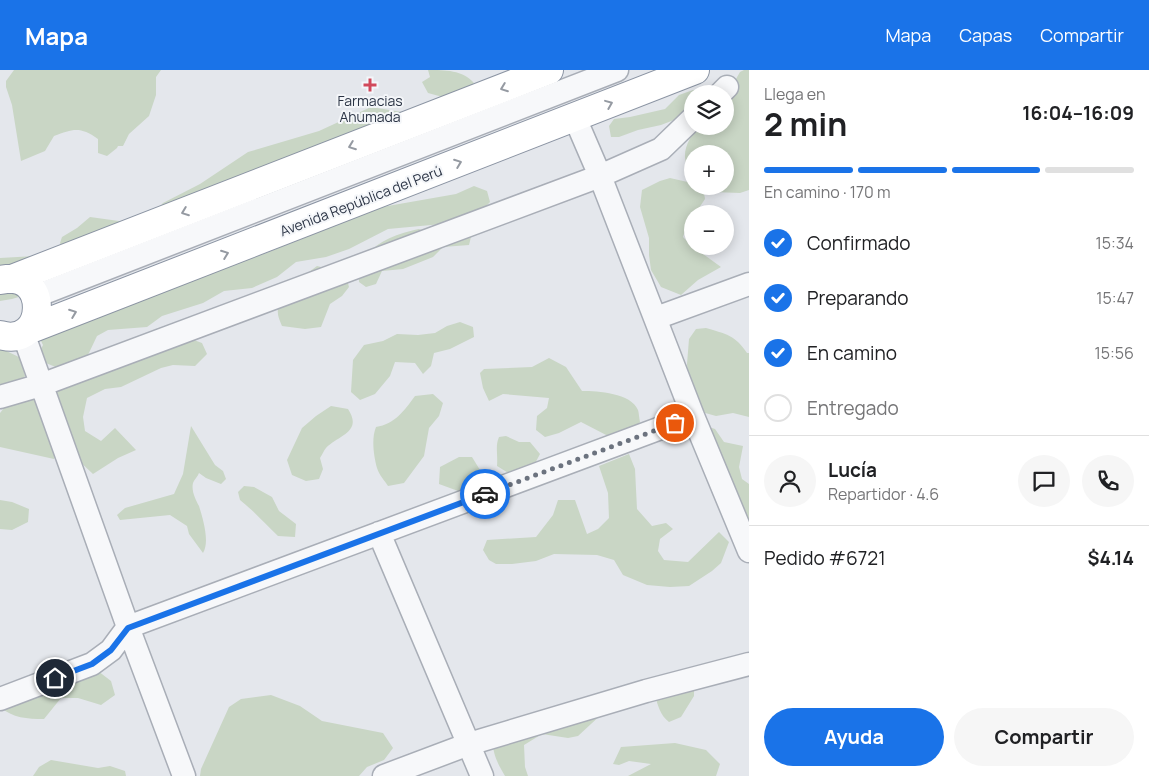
<!DOCTYPE html>
<html lang="es">
<head>
<meta charset="utf-8">
<style>
  body { margin:0; font-family:Manrope,sans-serif; background:#f6f6f6; color:#202124; height:100vh; display:flex; flex-direction:column; font-size:19px; white-space:nowrap }
  * { box-sizing:border-box; margin:0 }
  p { font-size:16px; color:#757577 }
  .icon { flex:none; width:28px; height:28px; fill:none; stroke:currentColor; stroke-width:2; stroke-linecap:round; stroke-linejoin:round }
  .map { position:relative; flex:1; overflow:hidden }
  .details { display:flex; flex-direction:column; background:#fff; width:400px }
  .details>* { flex:none }
  .tools { position:absolute; left:684px; top:15px; display:grid; gap:10px }
  .tools a { display:grid; place-items:center; width:50px; height:50px; border-radius:50%; background:#fff; box-shadow:0 2px 12px #0003; font-size:25px }
  .pin { position:absolute; display:grid; place-items:center; width:42px; height:42px; color:#fff; margin:-21px; border:2px solid #fff; border-radius:50%; box-shadow:0 1px 5px #0007 }
  .courier { position:absolute; display:grid; place-items:center; width:50px; height:50px; margin:-25px; border:4px solid #1a73e8; border-radius:50%; background:#fff; color:#222; box-shadow:0 1px 6px #0007 }
  .summary em { font-style:normal; font-weight:700 }
  .summary div { display:flex; flex-direction:column-reverse }
  .summary { display:flex; align-items:center; justify-content:space-between; height:85px; padding:0 15px }
  h1 { font-size:32px; font-weight:700; line-height:38px }
  .bar { display:grid; grid-template-columns:repeat(4,1fr); gap:8px 5px; align-content:center; height:60px; padding:0 15px }
  .bar i { height:6px; border-radius:4px; background:#e0e0e0 }
  .bar .active { background:#1a73e8 }
  .bar p { grid-column:span 4 }
  .line { display:flex; align-items:center; gap:12px; padding:0 15px; border-top:1px solid #e0e0e0 }
  .line div { flex:1 }
  .round { display:grid; place-items:center; flex:none; width:52px; height:52px; border-radius:26px; background:#f6f6f6 }
  ol { padding:0 15px; list-style:none }
  li { display:flex; align-items:center; gap:15px; height:55px }
  li p { margin-inline-start:auto }
  li .icon { padding:5px; border-radius:50%; background:#1a73e8; color:#fff; stroke-width:4 }
  li:last-child { color:#757577 }
  li i { width:28px; height:28px; border:2px solid #e0e0e0; border-radius:50% }
  .action { display:flex; gap:10px; margin-top:auto; padding:10px 15px }
  .action a { flex:1; height:58px; border-radius:30px; background:#1a73e8; color:#fff; font-size:20px; font-weight:700; line-height:58px; text-align:center }
  .action a+a { background:#f6f6f6; color:#202124 }
  header { display:flex; align-items:center; gap:30px; box-sizing:border-box; height:70px; padding:0 25px; background:#1a73e8; color:#fff }
  header strong { font-size:24px }
  nav { display:flex; gap:28px; margin-inline-start:auto; font-size:18px }
  main { display:flex; flex:1; min-height:0 }
  .map>svg:first-child { display:block }
</style>
</head>
<body>
<header>
<strong>Mapa</strong>
<nav><a>Mapa</a><a>Capas</a><a>Compartir</a></nav>
</header>
<main>
<div class="map">
<svg width="749" height="706" viewBox="0 0 749 706">
  <rect width="100%" height="100%" fill="#e4e7ec"/>
  <path fill="#c9d6c5" d="M14,0H161L156,7V25L149,46L129,64L123,76H118L117,78L107,86L98,83V69C80,56 73,59 54,66L45,81L21,91L12,35L6,17V11Z
    M428,0C445,0 463,0 474,13L461,28L450,29L428,23L422,12L430,7Z
    M744,0H749V120L740,123L713,122L707,116H725V84H692V102C678,89 687,68 700,56H725V28L740,2Z
    M693,20H704L710,24H692V43L661,55L638,60L619,67H611L609,56L614,49L630,47L665,39L679,25Z
    M371,37L402,42L417,56L151,146L163,133L200,114L248,82L319,61Z
    M670,108L692,113V116H696L704,123L705,129L695,144H692C692,149 685,160 683,167L692,176L721,197L698,210L681,225L661,217L651,200L649,185V168L640,137L642,120L660,111Z
    M474,116L487,121L490,132L476,147L442,154L388,159L349,179L326,187L296,192L277,207L252,218L224,221L203,233L162,246L147,257L108,260L97,266L87,287L58,298L36,289L43,275L39,267L212,201L261,185L382,137L456,124Z
    M90,147L119,151L132,165L68,196L60,173L62,167L77,158Z
    M419,159L435,165L472,163L469,175L443,177L433,187L403,199L382,201L376,214L366,217L359,212C358,178 390,165 419,159Z
    M35,186L39,221L12,229L0,231V188Z
    M317,196L333,200L346,206L349,217L342,226L330,234L321,257L305,259L282,256C279,249 276,243 279,235L302,214L309,202Z
    M460,252L473,257L474,267L450,279L434,283L431,296L423,304L415,293L395,292L390,306L375,324L360,330L351,322L353,290L364,275L383,271L397,264L418,265L435,263L447,256Z
    M706,258C726,264 735,265 747,283H749V347L733,343L716,346L691,339L687,294L689,269L696,259Z
    M183,266L202,273L207,284L195,296L173,295L161,298L121,317L105,319L87,328L83,347L85,361L101,371L115,358L136,380L118,388L93,404L77,389L52,328L60,310Z
    M0,278L21,288L25,306L18,315L0,327Z
    M549,288L566,297L582,321C598,321 631,323 638,340C639,343 639,348 640,352L633,361L610,367L581,352L559,363L545,367L536,360L537,346L547,338L549,328L503,324L489,331L483,318L480,303L484,299L532,297Z
    M32,319L58,380L54,389L0,377V343L9,332Z
    M433,324L443,333L439,346L429,358L424,386L404,413L388,416C385,411 379,405 377,398C374,387 371,369 376,357C395,354 404,341 415,326Z
    M331,336L348,339C363,362 339,365 326,378C324,380 322,385 320,388L323,399L319,409L306,411L292,405L287,390L302,358L316,346Z
    M191,356L215,395L223,401L226,409L221,414L206,408L199,403C198,406 194,410 193,413C191,421 196,430 199,436C203,449 210,472 203,483L189,464L187,456L170,445L120,450L117,445L125,438L174,424L183,404Z
    M709,357L715,359L724,372L743,376L739,397L742,409L749,414V452Z
    M506,366L519,372H530L540,384L531,401L510,404L497,396C498,384 495,376 499,367Z
    M629,384L635,399L637,439L652,456L666,453L673,459L660,469L658,481L664,490L688,492L719,462L729,472L721,493L712,501L689,516L670,517L647,515L623,505L614,490L597,485L554,484L536,491L512,494H496L489,490L483,480L487,470L536,467L553,445L558,430H575L587,464L598,459L609,448L608,423L599,396Z
    M459,387H472L480,400L478,415L469,425L439,414L440,397Z
    M244,416L254,417L272,427L279,441L296,454L295,467L278,466C265,454 254,441 240,430L238,422Z
    M0,430L12,432L29,439L28,452L12,460L0,459Z
    M98,601L111,611L115,625L101,635L78,628H61L44,649C27,649 13,648 0,637Z
    M694,612V626L681,647L669,652C660,645 658,636 655,625Z
    M271,625L300,636L322,651L383,663L393,678L384,690L367,697L359,706H200L201,699L229,637L241,629Z
    M604,642L578,666L568,668L542,664L524,675L525,697L528,706H505C496,691 491,680 493,662L506,650L534,645Z
    M675,673L706,680L720,694L716,706H628L651,694L629,691L619,695L613,694L621,677Z
    M51,690L98,698L110,696L125,701L126,706H33L39,697Z"/>
  <g fill="none" stroke-linecap="round" stroke-linejoin="round">
    <defs>
      <path id="minor" d="M720,24L727,17
        M575,48L600,106L693,346L749,481
        M36,226L617,0
        M656,248L749,214
        M23,263L128,557L184,706
        M0,327L41,315L600,106L661,79L692,49
        M379,463L482,706
        M0,629L92,594L111,580L128,557L693,346
        M384,706L469,674L646,621L749,594"/>
      <path id="highway" d="M12,209L549,0
        M28,260L695,0
        M0,265C48,279 50,198 1,210"/>
    </defs>
    <use href="#minor" stroke="#a9aeb7" stroke-width="25"/>
    <use href="#highway" stroke="#8b94a3" stroke-width="30"/>
    <use href="#minor" stroke="#f7f8fa" stroke-width="22"/>
    <use href="#highway" stroke="#fff" stroke-width="28"/>
  </g>
  <defs><path id="oneway-chevron" d="M-2-3.5L2.5 0L-2 3.5" fill="none" stroke-width="1.6" stroke-linecap="round" stroke-linejoin="round" transform="scale(1.25)"/></defs>
  <g stroke="#959aa2">
    <use href="#oneway-chevron" transform="translate(504 18) rotate(159)"/>
    <use href="#oneway-chevron" transform="translate(609 34) rotate(-22)"/>
    <use href="#oneway-chevron" transform="translate(352 76) rotate(159)"/>
    <use href="#oneway-chevron" transform="translate(458 93) rotate(-21)"/>
    <use href="#oneway-chevron" transform="translate(185 142) rotate(159)"/>
    <use href="#oneway-chevron" transform="translate(225 184) rotate(-21)"/>
    <use href="#oneway-chevron" transform="translate(73 243) rotate(-21)"/>
  </g>
  <g fill="none" stroke-linecap="round" stroke-linejoin="round">
    <path stroke="#6c737f" stroke-width="5" stroke-dasharray="0 9" d="M485,424L675,353"/>
    <path stroke="#1a73e8" stroke-width="6" d="M55,608L92,594L111,580L128,558L485,424"/>
  </g>
  <path fill="#d1495b" stroke="#f4f6f9" stroke-width="2" d="M367.5 7.5h5v5h5v5h-5v5h-5v-5h-5v-5h5z"/>
  <g text-anchor="middle" stroke-width="4" stroke-linejoin="round" paint-order="stroke">
    <g font-size="14" fill="#2b3445" stroke="#f4f6f9">
      <text x="370" y="36">Farmacias<tspan x="370" dy="16">Ahumada</tspan></text>
    </g>
    <g font-size="14" fill="#2b3445" stroke="#f4f6f9">
      <text transform="translate(361 131) rotate(-21)" y="5">Avenida República del Perú</text>
    </g>
  </g>
</svg>
<div class="tools">
<a><svg class="icon" aria-label="layers" viewBox="0 0 24 24"><path d="M12 4l9 5-9 5-9-5zM3 14l9 5 9-5"/></svg></a>
<a>+</a>
<a>−</a>
</div>
<div class="pin" style="left:675px;top:353px;background:#ea580c"><svg class="icon" aria-label="bag" viewBox="0 0 24 24"><path d="M5 8h14l-1 12H6zM9 8a3 3 0 0 1 6 0"/></svg></div>
<div class="pin" style="left:55px;top:608px;background:#1f2937"><svg class="icon" aria-label="home" viewBox="0 0 24 24"><path d="M3 11l9-7 9 7M6 9v11h12V9"/></svg></div>
<div class="courier" style="left:485px;top:424px"><svg class="icon" aria-label="car" viewBox="0 0 24 24"><path d="M5 17H2v-5l4-1 3-4h7l3 4 3 1v5h-3M9 17h6M6 11h13"/><circle cx="7" cy="17" r="2"/><circle cx="17" cy="17" r="2"/></svg></div>
</div>
<section class="details">
<div class="summary"><div><h1>2 min</h1><p>Llega en</p></div><em>16:04–16:09</em></div>
<div class="bar"><i class="active"></i><i class="active"></i><i class="active"></i><i></i><p>En camino · 170 m</p></div>
<ol>
<li><svg class="icon" aria-label="check" viewBox="0 0 24 24"><path d="M5 12l5 5 9-10"/></svg>Confirmado<p>15:34</p></li>
<li><svg class="icon" aria-label="check" viewBox="0 0 24 24"><path d="M5 12l5 5 9-10"/></svg>Preparando<p>15:47</p></li>
<li><svg class="icon" aria-label="check" viewBox="0 0 24 24"><path d="M5 12l5 5 9-10"/></svg>En camino<p>15:56</p></li>
<li><i></i>Entregado</li>
</ol>
<div class="line" style="height:90px"><a class="round"><svg class="icon" aria-label="person" viewBox="0 0 24 24"><circle cx="12" cy="8" r="4"/><path d="M4 21q1-7 8-7t8 7"/></svg></a><div><b>Lucía</b><p>Repartidor · 4.6</p></div><a class="round"><svg class="icon" aria-label="chat" viewBox="0 0 24 24"><path d="M4 5h16v11H9l-5 4z"/></svg></a><a class="round"><svg class="icon" aria-label="phone" viewBox="0 0 24 24"><path d="M5 4h4l2 5-3 2q2 4 5 5l2-3 5 2v4C11 20 4 13 5 4z"/></svg></a></div>
<div class="line" style="height:65px"><div>Pedido #6721</div><b>$4.14</b></div>
<div class="action"><a>Ayuda</a><a>Compartir</a></div>
</section>
</main>
</body>
</html>
